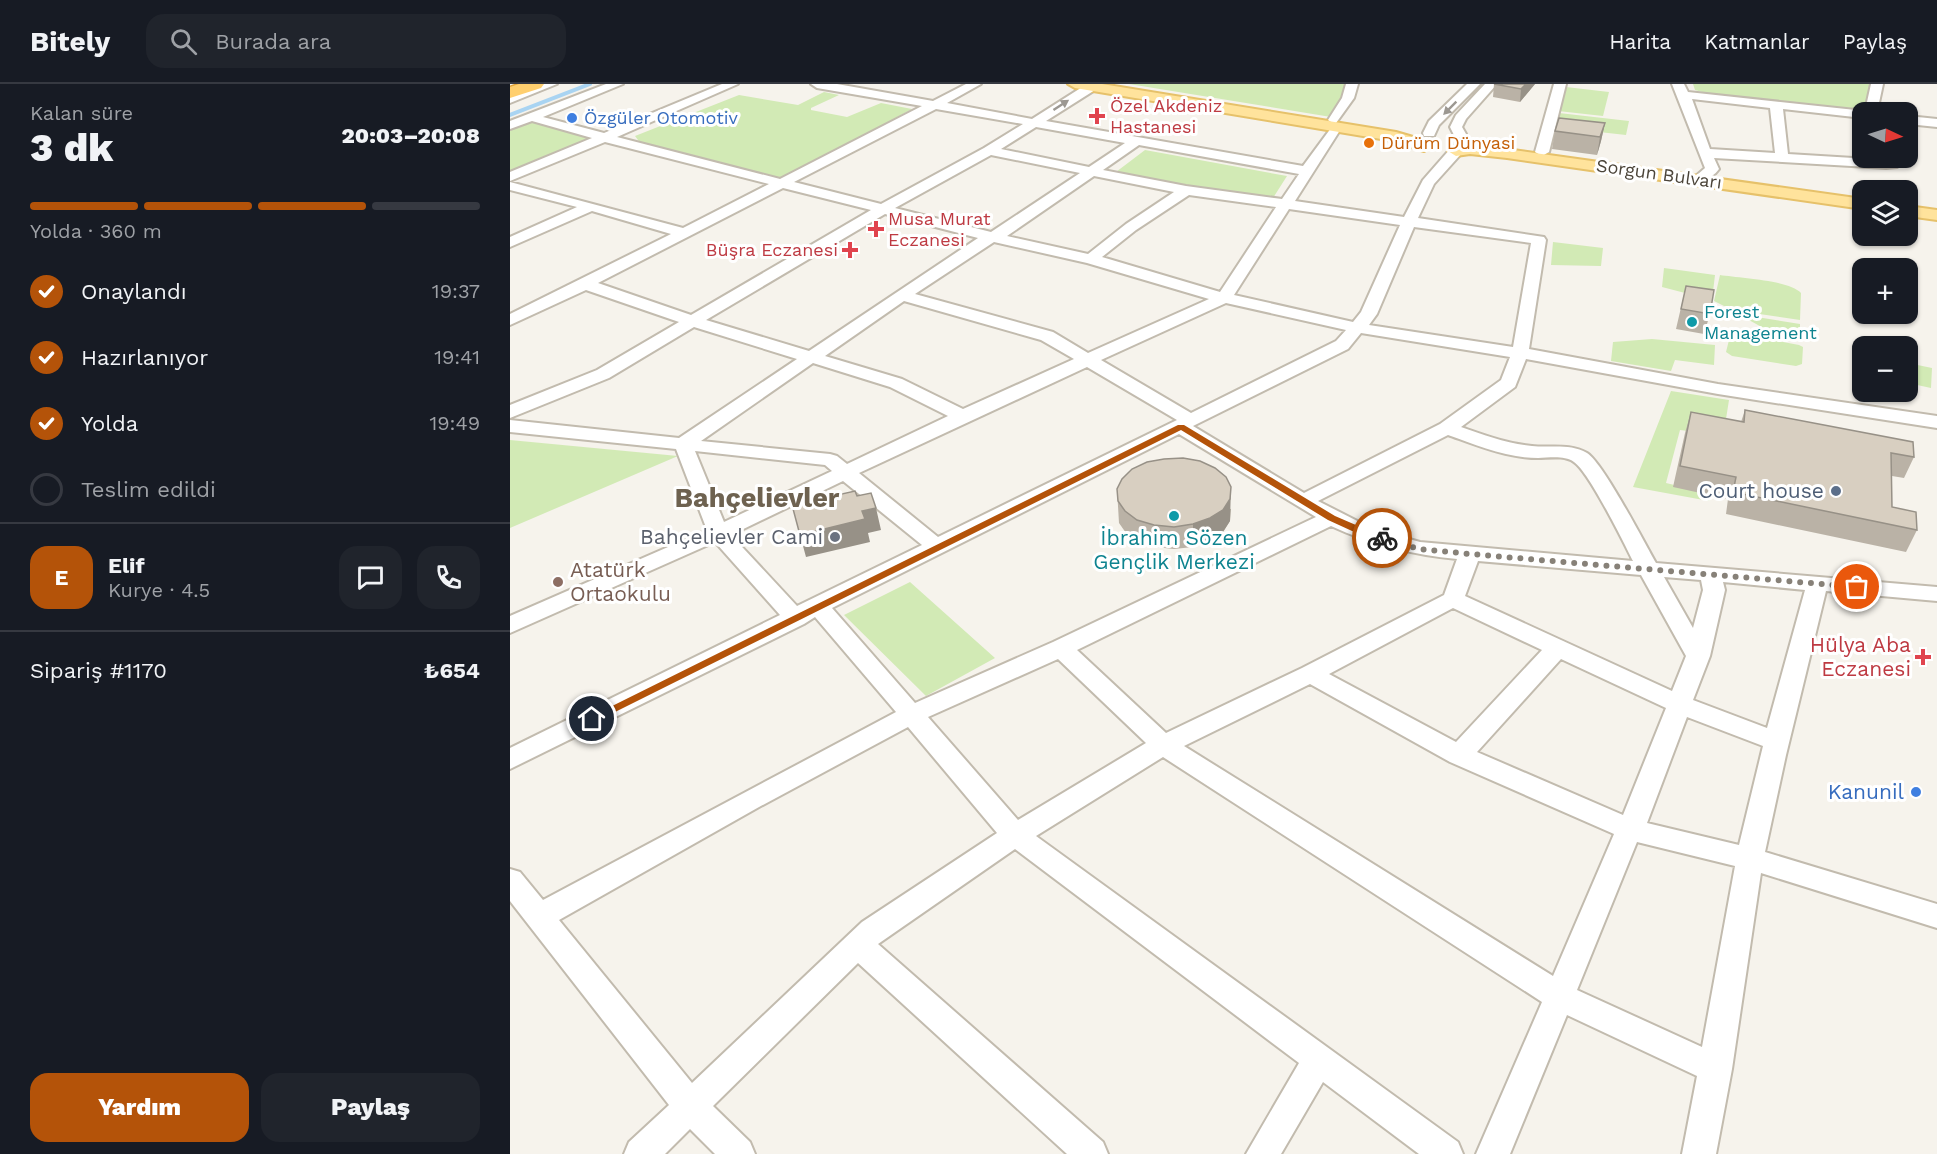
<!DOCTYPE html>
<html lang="tr">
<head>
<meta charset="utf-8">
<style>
  body { margin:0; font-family:"Work Sans",sans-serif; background:#20242c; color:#f1f3f6; height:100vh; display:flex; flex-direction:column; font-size:22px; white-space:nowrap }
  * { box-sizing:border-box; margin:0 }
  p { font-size:20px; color:#9ea1a6 }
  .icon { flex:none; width:33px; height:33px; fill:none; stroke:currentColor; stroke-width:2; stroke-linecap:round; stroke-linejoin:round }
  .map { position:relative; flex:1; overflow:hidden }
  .sheet { display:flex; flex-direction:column; background:#171b24; width:510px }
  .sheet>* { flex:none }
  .needle { width:39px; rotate:94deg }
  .buttons { position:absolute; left:1342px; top:18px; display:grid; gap:12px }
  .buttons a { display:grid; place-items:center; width:66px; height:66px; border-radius:12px; background:#171b24; box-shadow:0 2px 4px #0004; font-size:30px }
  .pin { position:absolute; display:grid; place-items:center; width:51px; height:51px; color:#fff; margin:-26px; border:3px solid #fff; border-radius:50%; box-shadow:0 2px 6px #0007 }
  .courier { position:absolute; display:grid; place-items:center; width:60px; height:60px; margin:-30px; border:4px solid #b45309; border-radius:50%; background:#fff; color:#222; box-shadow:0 2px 8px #0007 }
  .head em { font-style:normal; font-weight:800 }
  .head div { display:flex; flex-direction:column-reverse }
  .head { display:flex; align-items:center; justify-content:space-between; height:102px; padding:0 30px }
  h1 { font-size:39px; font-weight:800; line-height:45px }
  .bar { display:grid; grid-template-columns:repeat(4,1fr); gap:9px 6px; align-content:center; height:72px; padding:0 30px }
  .bar i { height:8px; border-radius:4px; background:#363941 }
  .bar .on { background:#b45309 }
  .bar p { grid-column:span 4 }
  .line { display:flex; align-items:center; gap:15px; padding:0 30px; border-top:2px solid #363941 }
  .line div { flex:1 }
  .round { display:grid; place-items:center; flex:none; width:63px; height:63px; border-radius:18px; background:#20242c }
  ol { padding:0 30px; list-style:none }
  li { display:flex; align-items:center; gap:18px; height:66px }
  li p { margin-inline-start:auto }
  li .icon { padding:6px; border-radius:50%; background:#b45309; color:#fff; stroke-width:4 }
  li:last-child { color:#9ea1a6 }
  li i { width:33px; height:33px; border:3px solid #363941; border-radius:50% }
  .cta { display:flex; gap:12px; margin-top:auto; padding:12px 30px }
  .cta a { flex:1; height:69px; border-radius:18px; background:#b45309; color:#fff; font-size:24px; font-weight:800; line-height:69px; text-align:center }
  .cta a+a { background:#20242c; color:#f1f3f6 }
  header { display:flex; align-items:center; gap:36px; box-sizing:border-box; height:84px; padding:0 30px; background:#171b24; border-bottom:2px solid #363941 }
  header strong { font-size:28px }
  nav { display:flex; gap:33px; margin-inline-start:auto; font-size:21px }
  .search { width:420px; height:54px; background:#20242c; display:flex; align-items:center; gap:15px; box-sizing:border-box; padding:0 21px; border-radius:18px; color:#9ea1a6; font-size:22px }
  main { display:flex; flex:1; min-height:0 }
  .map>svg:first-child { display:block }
</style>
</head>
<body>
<header>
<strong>Bitely</strong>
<div class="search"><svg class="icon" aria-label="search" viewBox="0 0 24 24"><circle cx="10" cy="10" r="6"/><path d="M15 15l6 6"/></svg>Burada ara</div>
<nav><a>Harita</a><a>Katmanlar</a><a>Paylaş</a></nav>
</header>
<main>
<section class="sheet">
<div class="head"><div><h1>3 dk</h1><p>Kalan süre</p></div><em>20:03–20:08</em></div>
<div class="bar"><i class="on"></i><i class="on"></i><i class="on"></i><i></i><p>Yolda · 360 m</p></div>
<ol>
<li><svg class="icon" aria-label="check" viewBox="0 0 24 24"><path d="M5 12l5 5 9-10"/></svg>Onaylandı<p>19:37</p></li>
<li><svg class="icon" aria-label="check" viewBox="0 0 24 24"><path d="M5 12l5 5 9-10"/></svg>Hazırlanıyor<p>19:41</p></li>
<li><svg class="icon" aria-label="check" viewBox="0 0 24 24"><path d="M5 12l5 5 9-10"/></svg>Yolda<p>19:49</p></li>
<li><i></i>Teslim edildi</li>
</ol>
<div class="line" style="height:108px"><b class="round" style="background:#b45309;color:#fff">E</b><div><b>Elif</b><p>Kurye · 4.5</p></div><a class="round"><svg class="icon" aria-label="chat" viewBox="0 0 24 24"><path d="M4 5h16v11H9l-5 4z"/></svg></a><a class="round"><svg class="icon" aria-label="phone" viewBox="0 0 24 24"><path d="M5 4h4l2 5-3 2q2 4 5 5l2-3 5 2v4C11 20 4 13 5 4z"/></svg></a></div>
<div class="line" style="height:78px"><div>Sipariş #1170</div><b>₺654</b></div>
<div class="cta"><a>Yardım</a><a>Paylaş</a></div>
</section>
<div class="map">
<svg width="1427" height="1070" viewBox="0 0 1427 1070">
  <rect width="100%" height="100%" fill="#f6f3ec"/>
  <path fill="#d2eab5" d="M619,0H839L821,33Z
    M1183,0H1361L1354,28L1199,10L1185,6Z
    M1056,3L1099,8L1093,32L1048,27Z
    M314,8L329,11L301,24V26L337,33L371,19L402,25L274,95L131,60L125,52L229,11L288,21Z
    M1049,29L1119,37L1116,51L1044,43Z
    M22,38L82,54L0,88V46Z
    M635,66L777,92L763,114L685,103L606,88Z
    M1043,158L1093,164L1091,182L1041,181Z
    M1154,184L1205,191L1202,216L1152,203Z
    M1210,191C1229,194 1279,196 1291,209L1290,236L1222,226L1204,217Z
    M1228,230L1290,240V251L1257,246Z
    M1253,254L1289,261L1293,263L1292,280L1286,282L1222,272L1216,268L1219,256Z
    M1142,255L1205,261L1204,281L1165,276L1161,287L1101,277L1103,258Z
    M1398,279L1422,284L1421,304L1398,299Z
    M1161,307L1219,316L1216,335L1194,349L1170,346L1156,399L1202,410L1199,417L1123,403Z
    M0,356L168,372L0,444Z
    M400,498L485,574L416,612L334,531Z"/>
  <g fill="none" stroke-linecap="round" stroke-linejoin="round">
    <path stroke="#a9d4f2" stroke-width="4" d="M0,31L80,0"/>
    <defs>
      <path id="minor" d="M30,0H47L0,19V11Z
        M96,0H113L33,33L94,49L212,0H228L107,53L270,95L412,22L307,4L301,0H327L423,17L456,0H471L437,19L522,35L577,0H583L587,3L585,6L536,37L793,82L824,40L818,36L832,14L836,0H848L844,14L826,39L832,43L785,117L894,133L913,96L941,64H951L953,67L951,70L924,100L908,134L1034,153L1036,156L1019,265L1208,300L1427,332V344L1208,310L1016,275L1005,303L951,343C974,351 998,360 1022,362C1041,364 1060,359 1077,369C1093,379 1134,458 1146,479L1427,503V517L1316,507L1276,671L1255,768L1427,820V844L1251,789L1222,985L1206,1070H1172L1187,992L1057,931L1000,1070H966L1032,918L653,673L526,752L948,1058L953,1070H909L813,998L771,1070H736L789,979L505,765L368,860L593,1058L598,1070H557L348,879L203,1022L240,1058L245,1070H205L180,1045L155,1070H114L119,1058L159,1021L0,817V785L10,788L33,816L386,628L305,533L294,540L0,685V664L270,531L205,458L0,549V532L197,446L166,365L0,348V336L169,354L287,275L184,243L99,294L0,334V321L87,286L169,238L76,206L0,241V230L161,150L82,127L0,163V153L67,123L0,106V98L173,144L259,100L95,58L0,97V88L82,54L22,37L0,45V37ZM426,25L513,40L474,64L371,120L284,98ZM526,43L615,59L579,83L491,65ZM629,61L789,90L772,115L676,102L593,86ZM481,71L570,89L481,148L385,124ZM584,92L664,108L616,140L578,170L497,152ZM273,104L361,126L181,231L88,199ZM679,111L766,123L710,208L592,173L626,146ZM779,125L890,141L851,228L843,238L724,211ZM375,130L468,154L299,267L196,236ZM904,143L1021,159L1003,263L859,241L867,230ZM484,158L577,179L699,215L578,269L543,248L405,210ZM394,217L531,256L564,275L453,325L392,295L315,272ZM716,219L836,246L826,257L681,329L591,276ZM851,249L1000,273L991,296L930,340L794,409L683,342L838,265ZM303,279L380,303L438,332L337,380L327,372L320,370L191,357ZM577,283L667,336L428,453L349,389ZM669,350L806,433L543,558L405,619L322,524ZM938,351C966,361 997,374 1028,374C1039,374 1054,371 1064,378C1079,388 1113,457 1123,477L910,458L863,445L808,417ZM185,367L315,381L322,387L214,438ZM333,397L412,461L287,522L221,451ZM821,442C862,461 903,471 947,475L934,511L792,584L656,649L567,566ZM968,477L1131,491L1176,572L1162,607L955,512ZM1154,493L1191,496L1193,506L1183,544ZM1213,498L1295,506L1257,644L1183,616L1200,572L1215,506ZM943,524L1032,566L946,658L819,590ZM548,575L636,659L508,736L418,633ZM1051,575L1156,624L1113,731L967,668ZM800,600L940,678L1104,750L1043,892L674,662ZM1177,633L1253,662L1229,761L1137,739ZM398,643L487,749L352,838L182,999L49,836L249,723ZM1127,758L1225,782L1192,963L1067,906Z
        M957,0H970L929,41L924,52H914L913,49L919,37Z
        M975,0H987L956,35L952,43L956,50L955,53H945L940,43L946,31Z
        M1044,0H1056L1039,68L1032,72L1025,68Z
        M1162,0H1174L1178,8L1355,27L1361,0H1373L1367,28H1353V34L1273,25L1278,70L1376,76L1378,74H1390L1387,83L1376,84L1204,74L1209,85C1204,92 1197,96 1189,94L1187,91L1195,84ZM1182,15L1260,24L1265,69L1200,65Z
        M1398,32L1427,35V43L1398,40Z"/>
      <path id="major" d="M558,0H592L886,48L920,58L922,62L914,67L883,57L565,4Z
        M960,60L1353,115V125L997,74L960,70L946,72L938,67L940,63Z
        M1398,122L1427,126V136L1398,132Z"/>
      <path id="highway" d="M9,0H34L31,4L0,14V3Z"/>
    </defs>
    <use href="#minor" stroke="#c2bbae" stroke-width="4"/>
    <use href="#major" stroke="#e6c16a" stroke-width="4"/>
    <use href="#highway" stroke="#e0a43c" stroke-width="3"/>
    <use href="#minor" fill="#fff" fill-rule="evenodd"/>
    <use href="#major" fill="#ffe39c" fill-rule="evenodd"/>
    <use href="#highway" fill="#ffcf6e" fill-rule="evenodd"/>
  </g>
  <path fill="#bab2a6" d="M984,0H1025L1010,18L983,13Z
    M1095,39L1091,57L1087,71L1042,65L1045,47Z
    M1176,202L1200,230L1194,250L1166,245Z
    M1235,326L1404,373L1394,394L1382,392V423L1407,446L1396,468L1216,430L1218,415L1163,403L1175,349L1181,328L1231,338Z
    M607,405L721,425L720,437L713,448L700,457L683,463L664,465L645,463L629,458L616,449L609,439Z"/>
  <path fill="#979187" d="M1016,0H1025L1010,18L1011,5Z
    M1095,39L1091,57L1087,71L1090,53Z
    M721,403L720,437L713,448L700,457L683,463V440Z
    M366,424L371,446L358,449L360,458L296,473L290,451L352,427Z"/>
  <path fill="#d8cfc1" stroke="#979187" stroke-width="1.5" d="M984,0H1016L1011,5Z
    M1049,34L1095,39L1090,53L1045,47Z
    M1176,202L1204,206L1200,230L1171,225Z
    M1235,326L1403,358L1404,373L1381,369L1382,423L1406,428L1407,446L1223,408L1226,393L1170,382L1181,328L1234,338Z
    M673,374L690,377L705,384L716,393L721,403L720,415L713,426L700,434L683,440L664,443L644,441L627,436L615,427L608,417L607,405L612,395L622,385L637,378L654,375Z
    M345,407L347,412L361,409L366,424L352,427L355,435L290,451L282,421Z"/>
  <defs><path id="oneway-solid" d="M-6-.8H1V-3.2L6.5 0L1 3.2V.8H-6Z" transform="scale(1.5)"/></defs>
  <g fill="#9c9892">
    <use href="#oneway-solid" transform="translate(551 21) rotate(-33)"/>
    <use href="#oneway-solid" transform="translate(940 24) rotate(135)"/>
  </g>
  <path fill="#b45309" d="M668,341H674L825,432L876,454L872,457L853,452L818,436L671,346L85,638H78L76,635Z"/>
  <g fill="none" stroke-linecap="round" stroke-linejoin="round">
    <path stroke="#878178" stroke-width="6" stroke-dasharray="0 10.8" d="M872,454L909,465L960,470L1347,503"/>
  </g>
  <g fill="#e0444e" stroke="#fff" stroke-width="2">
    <path d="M584 23h6v6h6v6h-6v6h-6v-6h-6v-6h6z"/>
    <path d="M363 136h6v6h6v6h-6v6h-6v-6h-6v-6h6z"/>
    <path d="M337 157h6v6h6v6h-6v6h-6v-6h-6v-6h6z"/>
    <path d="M1410 564h6v6h6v6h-6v6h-6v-6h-6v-6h6z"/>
  </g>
  <g fill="#3f7fe0" stroke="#fff" stroke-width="2">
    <circle cx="62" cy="34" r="6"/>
    <circle cx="1406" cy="708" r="6"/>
  </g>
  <circle fill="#e8710a" stroke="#fff" stroke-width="2" cx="859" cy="59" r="6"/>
  <g fill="#0f9aa8" stroke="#fff" stroke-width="2">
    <circle cx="1182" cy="238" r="6"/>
    <circle cx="664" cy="432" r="6"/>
  </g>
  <circle fill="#5c6f8a" stroke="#fff" stroke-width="2" cx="1326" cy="407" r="6"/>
  <circle fill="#6b7280" stroke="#fff" stroke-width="2" cx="325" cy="453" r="6"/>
  <circle fill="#8d6e63" stroke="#fff" stroke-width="2" cx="48" cy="498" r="6"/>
  <g text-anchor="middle" stroke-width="6" stroke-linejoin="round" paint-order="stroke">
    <g font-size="18" fill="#be3a42" stroke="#fff" text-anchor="start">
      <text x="600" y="28">Özel Akdeniz<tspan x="600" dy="21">Hastanesi</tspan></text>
      <text x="378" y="141">Musa Murat<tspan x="378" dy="21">Eczanesi</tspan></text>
      <text x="328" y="172" text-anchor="end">Büşra Eczanesi</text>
    </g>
    <g font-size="18" fill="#366cbe" stroke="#fff" text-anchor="start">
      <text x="74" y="40">Özgüler Otomotiv</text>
    </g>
    <g font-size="18" fill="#c56008" stroke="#fff" text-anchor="start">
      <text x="871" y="65">Dürüm Dünyasi</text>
    </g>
    <g font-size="18" fill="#4b4439" stroke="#fff">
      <text transform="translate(1149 90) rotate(8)" y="6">Sorgun Bulvarı</text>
    </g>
    <g font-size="18" fill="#0d838f" stroke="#fff" text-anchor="start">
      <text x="1194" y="234">Forest<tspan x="1194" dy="21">Management</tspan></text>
    </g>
    <g font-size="21" fill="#4e5e75" stroke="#fff" text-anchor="end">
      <text x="1314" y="414">Court house</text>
    </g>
    <g font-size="21" fill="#5b616d" stroke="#fff" text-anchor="end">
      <text x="313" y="460">Bahçelievler Cami</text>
    </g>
    <g font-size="21" fill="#0d838f" stroke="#fff">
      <text x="664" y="461">İbrahim Sözen<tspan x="664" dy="24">Gençlik Merkezi</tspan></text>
    </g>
    <g font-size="21" fill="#785e54" stroke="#fff" text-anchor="start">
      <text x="60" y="493">Atatürk<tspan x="60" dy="24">Ortaokulu</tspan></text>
    </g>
    <g font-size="21" fill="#be3a42" stroke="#fff" text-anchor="end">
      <text x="1401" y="568">Hülya Aba<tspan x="1401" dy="24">Eczanesi</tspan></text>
    </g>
    <g font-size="21" fill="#366cbe" stroke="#fff" text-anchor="end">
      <text x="1394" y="715">Kanunil</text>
    </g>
    <g font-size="27" font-weight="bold" fill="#6e6250" stroke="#fff">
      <text x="247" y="423">Bahçelievler</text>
    </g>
  </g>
</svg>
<div class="buttons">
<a><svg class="needle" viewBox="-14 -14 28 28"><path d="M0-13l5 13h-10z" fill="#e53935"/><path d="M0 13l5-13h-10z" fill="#9ea1a6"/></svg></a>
<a><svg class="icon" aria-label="layers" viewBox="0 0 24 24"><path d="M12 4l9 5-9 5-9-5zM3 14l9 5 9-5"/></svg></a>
<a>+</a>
<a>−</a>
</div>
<div class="pin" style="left:1347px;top:503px;background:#ea580c"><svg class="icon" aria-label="bag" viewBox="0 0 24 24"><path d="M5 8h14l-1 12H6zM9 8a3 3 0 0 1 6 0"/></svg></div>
<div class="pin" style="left:82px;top:635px;background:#1f2937"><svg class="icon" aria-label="home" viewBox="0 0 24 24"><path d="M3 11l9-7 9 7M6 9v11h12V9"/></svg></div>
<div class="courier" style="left:872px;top:454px"><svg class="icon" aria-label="bike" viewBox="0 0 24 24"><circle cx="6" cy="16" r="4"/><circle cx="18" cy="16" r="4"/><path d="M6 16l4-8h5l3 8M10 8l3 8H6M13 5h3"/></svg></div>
</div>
</main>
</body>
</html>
